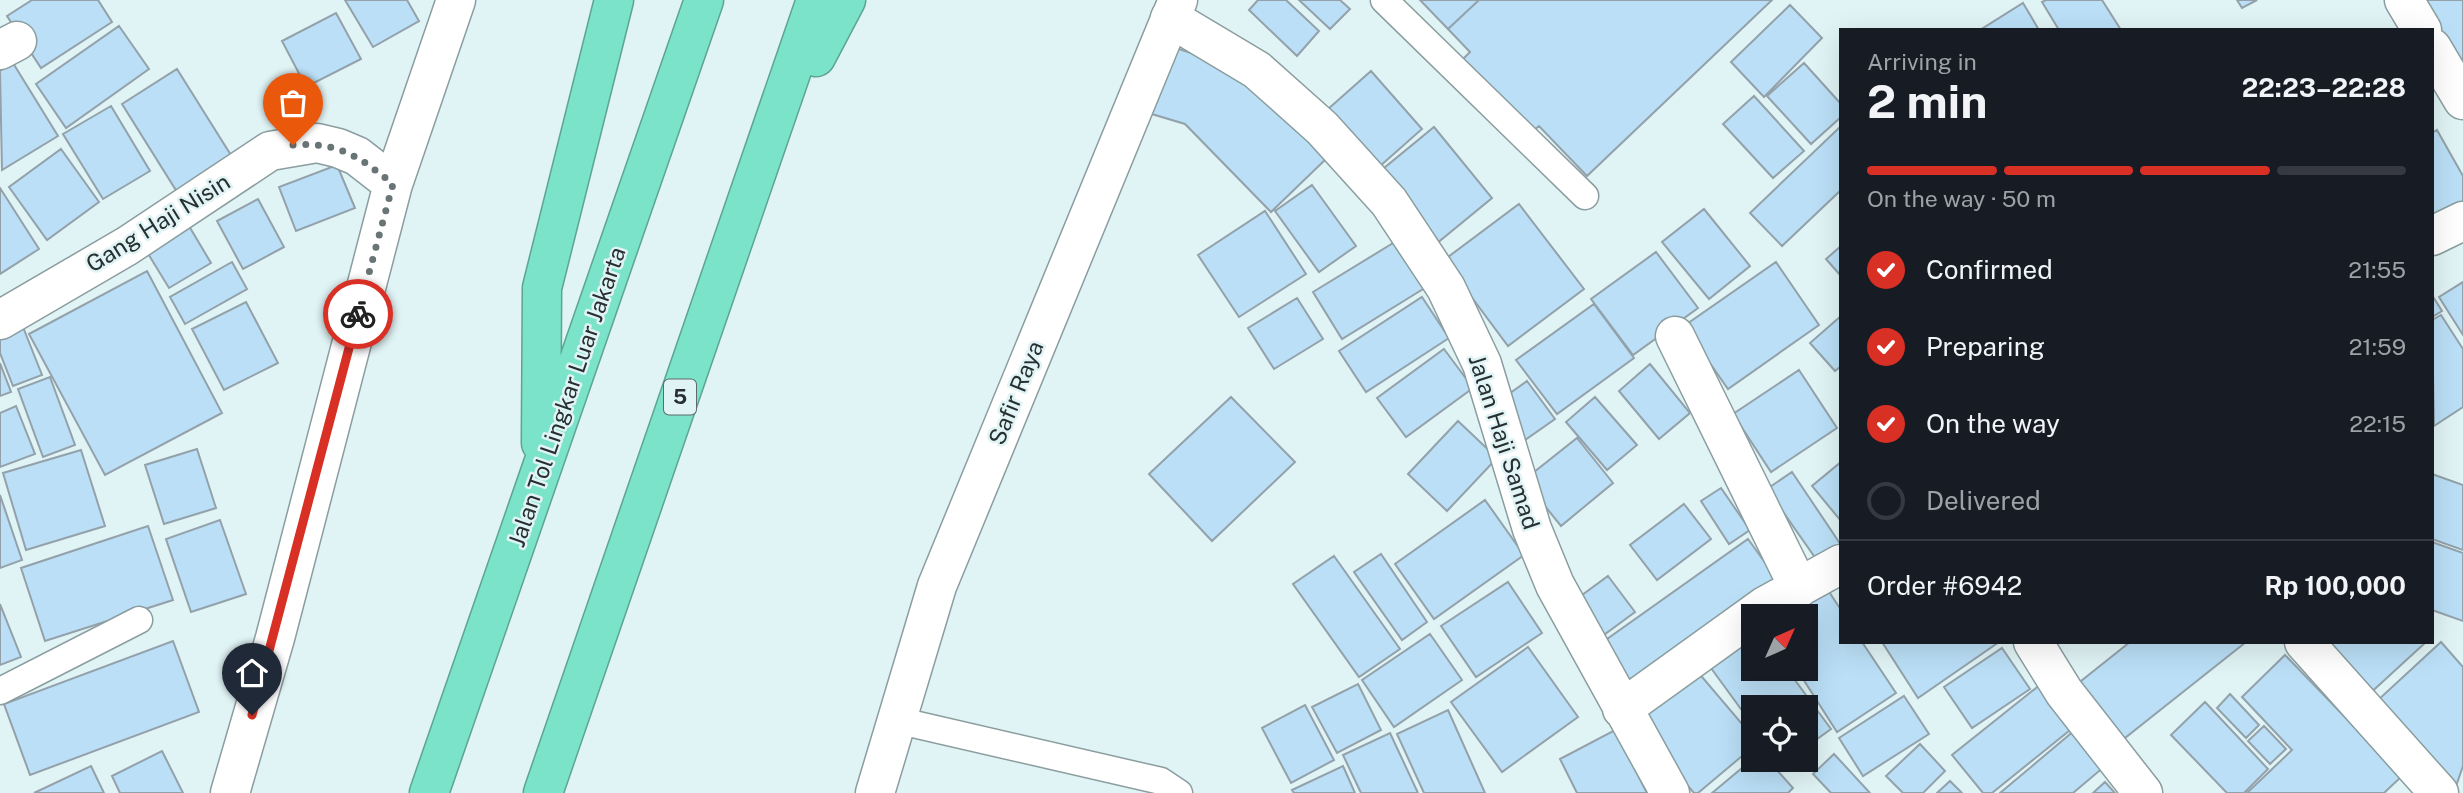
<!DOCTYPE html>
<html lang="en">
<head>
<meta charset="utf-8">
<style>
  body { margin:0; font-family:"Public Sans",sans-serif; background:#20242c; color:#f1f3f6; height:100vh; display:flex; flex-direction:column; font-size:26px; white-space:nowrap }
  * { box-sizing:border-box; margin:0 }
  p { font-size:23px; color:#9ea1a6 }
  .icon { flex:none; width:38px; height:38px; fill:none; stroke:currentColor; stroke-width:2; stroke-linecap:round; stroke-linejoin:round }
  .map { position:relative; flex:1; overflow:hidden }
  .details { position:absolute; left:1839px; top:28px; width:595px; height:616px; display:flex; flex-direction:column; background:#171b24; border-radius:0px; box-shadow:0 7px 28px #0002 }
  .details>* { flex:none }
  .needle { width:46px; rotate:45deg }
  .fabs { position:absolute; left:1741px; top:604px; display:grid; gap:14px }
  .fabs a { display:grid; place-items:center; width:77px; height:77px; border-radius:0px; background:#171b24; box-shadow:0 7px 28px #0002; font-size:35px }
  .pin { position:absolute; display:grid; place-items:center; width:60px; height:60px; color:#fff; margin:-72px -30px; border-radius:50% 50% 50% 0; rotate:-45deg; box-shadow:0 0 7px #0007 }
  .pin .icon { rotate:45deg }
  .courier { position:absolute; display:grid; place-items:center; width:70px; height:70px; margin:-35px; border:5px solid #d93025; border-radius:50%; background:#fff; color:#222; box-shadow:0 2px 9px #0007 }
  .headline em { font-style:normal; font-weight:700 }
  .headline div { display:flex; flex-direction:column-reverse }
  .headline { display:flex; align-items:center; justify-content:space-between; height:119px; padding:0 28px }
  h1 { font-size:46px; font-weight:700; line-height:52px }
  .bar { display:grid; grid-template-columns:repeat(4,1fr); gap:10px 7px; align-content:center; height:84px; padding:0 28px }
  .bar i { height:9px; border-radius:5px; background:#363941 }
  .bar .current { background:#d93025 }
  .bar p { grid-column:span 4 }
  .line { display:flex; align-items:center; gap:18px; padding:0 28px; border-top:2px solid #363941 }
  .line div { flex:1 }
  ol { padding:0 28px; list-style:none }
  li { display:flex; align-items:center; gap:21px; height:77px }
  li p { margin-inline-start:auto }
  li .icon { padding:7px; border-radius:50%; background:#d93025; color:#fff; stroke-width:4 }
  li:last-child { color:#9ea1a6 }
  li i { width:38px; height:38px; border:4px solid #363941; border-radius:50% }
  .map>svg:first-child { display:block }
</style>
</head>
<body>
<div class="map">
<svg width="2463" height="793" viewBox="0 0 2463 793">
  <rect width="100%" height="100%" fill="#e0f3f5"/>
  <path fill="#badff6" stroke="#93a1aa" stroke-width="2" d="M32,0H98L112,22L41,68L7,16Z
    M345,0H407L419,21L373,47Z
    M1258,0H1286L1319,31L1297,56L1249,10Z
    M1299,0H1340L1350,9L1330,29Z
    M1420,0H1479L1448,29Z
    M1479,0H1772L1587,176L1539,126L1527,136L1458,64L1470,52L1448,29Z
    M2046,0H2102L2121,30H2059L2042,2Z
    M2237,0H2257L2242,8Z
    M2411,0H2463V69Z
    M2023,3L2039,30H1980Z
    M1790,5L1822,38L1764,97L1731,62Z
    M336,13L361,59L306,87L282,41Z
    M119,26L149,69L66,128L36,84Z
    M1166,45L1242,69L1327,158L1271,212L1185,124L1145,112Z
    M13,63L58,136L2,170L0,71Z
    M1804,63L1841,104V117L1811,144L1767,96Z
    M177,69L239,168L184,203L122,104Z
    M1371,71L1422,129L1371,174L1319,117Z
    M1754,96L1804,151L1773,178L1723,124Z
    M111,106L150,171L103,199L63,134Z
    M1841,126V190L1782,246L1750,213Z
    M1434,127L1492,198L1436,244L1378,173Z
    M2437,130L2463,176V212L2432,228V133Z
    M61,149L99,202L47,240L9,187Z
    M337,165L355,208L296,231L279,187Z
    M1312,185L1356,246L1319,272L1275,211Z
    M0,188L39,249L0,274Z
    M258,199L284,247L243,269L217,221Z
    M1519,204L1584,289L1508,346L1444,260Z
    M1704,209L1750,266L1709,299L1662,242Z
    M1265,211L1306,274L1239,317L1198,255Z
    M189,226L211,263L169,288L147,252Z
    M1398,240L1428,286L1342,339L1313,292Z
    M1841,246V276L1826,259Z
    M1656,252L1698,308L1633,355L1591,299Z
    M232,262L247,289L185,324L170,297Z
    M1776,262L1819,325L1728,389L1684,326Z
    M147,271L222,413L105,475L29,334Z
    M2463,282V335L2439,297Z
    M2432,295L2442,311L2432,317Z
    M1422,297L1449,338L1366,392L1339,351Z
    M1297,298L1323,339L1274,369L1248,328Z
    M246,302L278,363L224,390L192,329Z
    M1594,304L1634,358L1557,414L1516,360Z
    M2441,315L2463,349V407L2434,426L2432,320Z
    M1841,316V366L1835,371L1810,343Z
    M21,322L42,375L13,386L0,353V331Z
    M1444,349L1473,388L1406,437L1377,398Z
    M0,363L11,392L0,396Z
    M1650,364L1690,413L1659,439L1619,391Z
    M1799,370L1837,428L1771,472L1733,414Z
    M50,377L75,445L43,457L18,389Z
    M1527,381L1555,419L1525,440L1499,401Z
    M1231,397L1295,462L1212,541L1149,474Z
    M1595,397L1637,445L1607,470L1566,422Z
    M16,406L35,454L0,467V413Z
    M1458,421L1497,458L1447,511L1408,474Z
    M1577,438L1613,483L1561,526L1524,480Z
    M197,449L216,508L164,524L145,465Z
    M81,450L105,526L26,550L3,473Z
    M1841,462V521L1812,486Z
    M1792,472L1841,545V552L1821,566L1767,489Z
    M2432,474L2463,485V550L2432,539Z
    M1721,488L1750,530L1729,544L1701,501Z
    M0,495L22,560L0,568Z
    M1485,500L1524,555L1434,619L1395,564Z
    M1684,504L1711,539L1657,580L1630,545Z
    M220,520L246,594L191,612L166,539Z
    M148,526L173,600L45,641L21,568Z
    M1748,539L1782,586L1627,696L1593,649Z
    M2432,542L2463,553V621L2432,610Z
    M1381,554L1427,622L1402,640L1354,572Z
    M1334,556L1400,649L1359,677L1293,584Z
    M1608,576L1635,612L1601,637L1574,601Z
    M1508,582L1542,633L1476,677L1441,626Z
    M1826,587L1841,610V642H1862L1896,693L1837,732L1796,668H1806V616H1780Z
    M0,604L21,657L0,665Z
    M1430,634L1462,680L1394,727L1362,680Z
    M1754,637V668H1786L1831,729L1806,747V707H1754V727L1711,668Z
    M173,641L199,712L30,775L4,704Z
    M1882,642H1999L1918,698Z
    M2130,642H2246L2111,749L2066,693Z
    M2315,642H2426L2366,697Z
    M2441,642L2463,667V766L2456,786L2377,701Z
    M1528,647L1578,717L1502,772L1451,702Z
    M2002,648L2030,689L1972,728L1944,687Z
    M2285,655L2402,776L2384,793H2247L2292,750L2242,697Z
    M1697,671L1754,738V746L1698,793H1694L1634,723Z
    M1358,684L1381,730L1337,753L1312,707Z
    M2041,684L2075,726L1992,793H1983L1952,755Z
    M2230,694L2259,725L2246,738L2217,708Z
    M1904,696L1929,734L1863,776L1839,738Z
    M2205,702L2268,769L2244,793H2227L2171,735Z
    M1305,705L1334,760L1291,783L1262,728Z
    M1448,710L1485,793H1424L1397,734Z
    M2264,726L2286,749L2270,764L2248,741Z
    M1615,730L1647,793H1577L1560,759Z
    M2075,730L2105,766L2073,793H2000Z
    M1390,733L1418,793H1361L1343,755Z
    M1920,744L1945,771L1923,793H1903L1886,776Z
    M162,751L183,793H120L112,776Z
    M1834,754L1870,793H1831L1813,774Z
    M1754,758L1768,760L1793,788L1788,793H1712Z
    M91,766L104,793H34Z
    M1343,766L1355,793H1294L1292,790Z
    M1950,781L1962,793H1937Z
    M2105,782L2115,793H2093Z"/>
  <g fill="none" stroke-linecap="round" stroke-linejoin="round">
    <defs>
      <path id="service" d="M1384,0L1585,196
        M0,691L139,620
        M896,720L1161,781L1179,793"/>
      <path id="minor" d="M2404,0L2422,30
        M1170,18L1257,70L1322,128L1389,202L1446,288L1482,364L1532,529L1555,585L1670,793
        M2432,48L2463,100
        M0,50L17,41
        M2432,236L2463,221
        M0,320L127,246L270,151L317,143L338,148L357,156L393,184
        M1675,336L1799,588
        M2033,642L2064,692L2143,793
        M2304,642L2439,793
        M1622,709L1765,606L1841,564
        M230,793L275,638L393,184L456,0"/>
      <path id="tertiary" d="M875,793L937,586L1178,0"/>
      <path id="motorway" d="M816,57L846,0
        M541,443L542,288L614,0
        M429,793L704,0
        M543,793L816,0"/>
    </defs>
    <use href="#service" stroke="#8b9d9f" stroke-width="29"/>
    <use href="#minor" stroke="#8b9d9f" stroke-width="41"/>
    <use href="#tertiary" stroke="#8b9d9f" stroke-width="41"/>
    <use href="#motorway" stroke="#5da493" stroke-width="41"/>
    <use href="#service" stroke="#fff" stroke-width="26"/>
    <use href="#minor" stroke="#fff" stroke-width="38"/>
    <use href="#tertiary" stroke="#fff" stroke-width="38"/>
    <use href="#motorway" stroke="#7ae3c9" stroke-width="38"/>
  </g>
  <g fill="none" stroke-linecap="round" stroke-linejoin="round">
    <path stroke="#687475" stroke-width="7" stroke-dasharray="0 12.6" d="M293,145C340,142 358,156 393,184L358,314"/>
    <path stroke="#d93025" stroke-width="9" d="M252,715L358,314"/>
  </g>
  <g text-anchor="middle" stroke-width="5" stroke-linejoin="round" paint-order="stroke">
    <rect fill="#e0f3f5" stroke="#5e6a6b" stroke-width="2" x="664" y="379.5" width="32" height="35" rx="5"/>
    <g font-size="21" font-weight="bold" fill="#272f30">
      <text x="680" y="404">5</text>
    </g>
    <g font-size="23" fill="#272f30" stroke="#e0f3f5">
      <text transform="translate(158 223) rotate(-32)" y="8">Gang Haji Nisin</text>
      <text transform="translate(1016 393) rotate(-68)" y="8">Safir Raya</text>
      <text transform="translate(567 397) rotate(-71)" y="8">Jalan Tol Lingkar Luar Jakarta</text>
      <text transform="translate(1504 442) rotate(72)" y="8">Jalan Haji Samad</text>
    </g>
  </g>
</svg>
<div class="fabs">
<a><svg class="needle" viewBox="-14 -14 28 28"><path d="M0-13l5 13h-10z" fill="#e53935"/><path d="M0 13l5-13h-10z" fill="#9ea1a6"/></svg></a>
<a><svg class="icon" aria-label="locate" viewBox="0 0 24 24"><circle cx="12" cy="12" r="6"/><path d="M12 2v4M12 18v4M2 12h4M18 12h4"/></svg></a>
</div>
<div class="pin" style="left:293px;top:145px;background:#ea580c"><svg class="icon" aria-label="bag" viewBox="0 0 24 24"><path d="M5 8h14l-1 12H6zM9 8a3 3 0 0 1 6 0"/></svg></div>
<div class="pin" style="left:252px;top:715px;background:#1f2937"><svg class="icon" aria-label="home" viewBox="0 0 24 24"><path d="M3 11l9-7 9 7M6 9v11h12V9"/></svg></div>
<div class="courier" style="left:358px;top:314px"><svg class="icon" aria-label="bike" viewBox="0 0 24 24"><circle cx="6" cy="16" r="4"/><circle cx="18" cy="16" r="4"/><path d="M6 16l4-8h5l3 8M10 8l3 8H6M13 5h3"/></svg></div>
<section class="details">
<div class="headline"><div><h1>2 min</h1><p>Arriving in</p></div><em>22:23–22:28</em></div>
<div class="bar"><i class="current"></i><i class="current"></i><i class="current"></i><i></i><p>On the way · 50 m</p></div>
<ol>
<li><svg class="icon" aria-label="check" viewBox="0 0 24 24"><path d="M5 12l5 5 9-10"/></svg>Confirmed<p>21:55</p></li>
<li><svg class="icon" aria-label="check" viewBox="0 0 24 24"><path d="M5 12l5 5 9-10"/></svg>Preparing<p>21:59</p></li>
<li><svg class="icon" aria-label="check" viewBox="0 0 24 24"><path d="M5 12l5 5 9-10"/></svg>On the way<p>22:15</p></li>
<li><i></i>Delivered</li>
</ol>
<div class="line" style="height:91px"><div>Order #6942</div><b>Rp 100,000</b></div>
</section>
</div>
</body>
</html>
